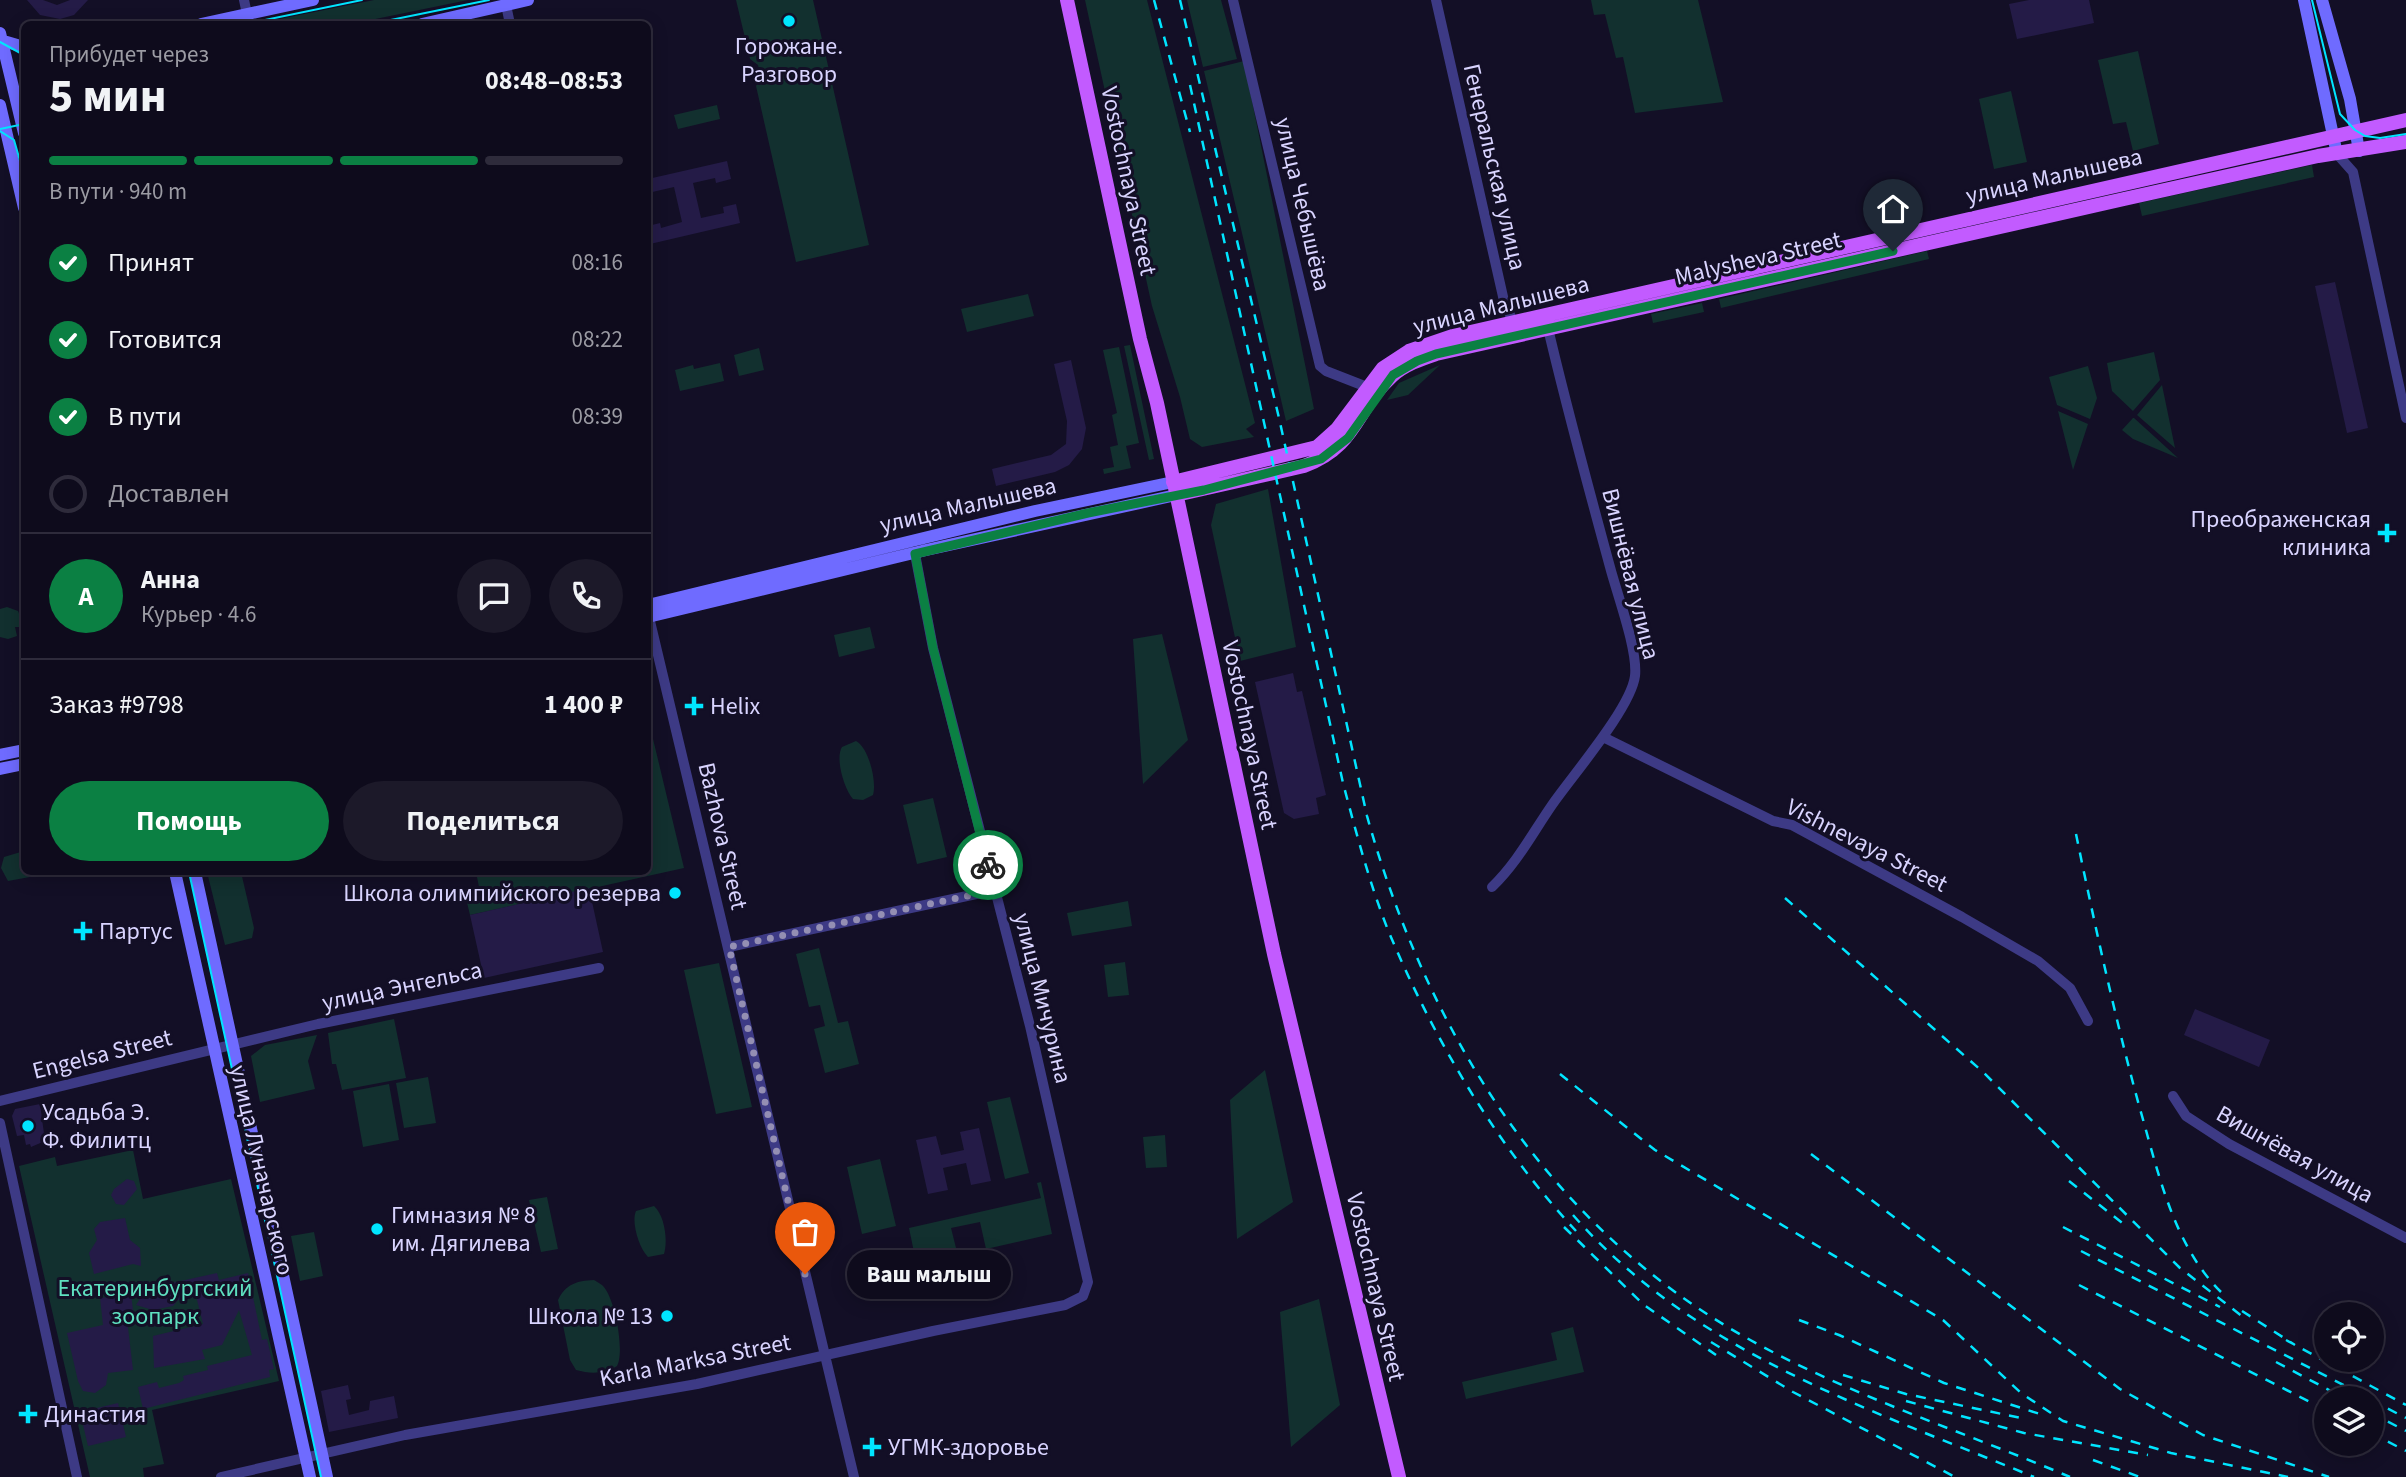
<!DOCTYPE html>
<html lang="ru">
<head>
<meta charset="utf-8">
<style>
  body { margin:0; font-family:"Source Sans 3",sans-serif; background:#1c1929; color:#f1f3f6; height:100vh; display:flex; flex-direction:column; font-size:26px; white-space:nowrap }
  * { box-sizing:border-box; margin:0 }
  p { font-size:23px; color:#9b9ba3 }
  .icon { flex:none; width:38px; height:38px; fill:none; stroke:currentColor; stroke-width:2; stroke-linecap:round; stroke-linejoin:round }
  .map { position:relative; flex:1; overflow:hidden }
  .drawer { position:absolute; left:21px; top:21px; width:630px; height:854px; display:flex; flex-direction:column; background:#0e0b1c; border-radius:10px; box-shadow:0 4px 18px #0003,0 0 0 2px #2e2b3b }
  .drawer>* { flex:none }
  .tools { position:absolute; left:2314px; top:1302px; display:grid; gap:14px }
  .tools a { display:grid; place-items:center; width:70px; height:70px; border-radius:50%; background:#0e0b1c; box-shadow:0 4px 18px #0003,0 0 0 2px #2e2b3b; font-size:35px }
  .pin { position:absolute; display:grid; place-items:center; width:60px; height:60px; color:#fff; margin:-72px -30px; border-radius:50% 50% 50% 0; rotate:-45deg; box-shadow:0 0 7px #0007 }
  .pin .icon { rotate:45deg }
  .courier { position:absolute; display:grid; place-items:center; width:70px; height:70px; margin:-35px; border:5px solid #0b8043; border-radius:50%; background:#fff; color:#222; box-shadow:0 2px 9px #0007 }
  .bubble { position:absolute; height:49px; border-radius:24px; background:#0e0b1c; box-shadow:0 4px 18px #0003,0 0 0 2px #2e2b3b; font-size:23px; font-weight:700; line-height:49px; text-align:center }
  .head em { font-style:normal; font-weight:700 }
  .head div { display:flex; flex-direction:column-reverse }
  .head { display:flex; align-items:center; justify-content:space-between; height:119px; padding:0 28px }
  h1 { font-size:46px; font-weight:700; line-height:52px }
  .bar { display:grid; grid-template-columns:repeat(4,1fr); gap:10px 7px; align-content:center; height:84px; padding:0 28px }
  .bar i { height:9px; border-radius:5px; background:#2e2b3b }
  .bar .on { background:#0b8043 }
  .bar p { grid-column:span 4 }
  .line { display:flex; align-items:center; gap:18px; padding:0 28px; border-top:2px solid #2e2b3b }
  .line div { flex:1 }
  .round { display:grid; place-items:center; flex:none; width:74px; height:74px; border-radius:37px; background:#1c1929 }
  ol { padding:0 28px; list-style:none }
  li { display:flex; align-items:center; gap:21px; height:77px }
  li p { margin-inline-start:auto }
  li .icon { padding:7px; border-radius:50%; background:#0b8043; color:#fff; stroke-width:4 }
  li:last-child { color:#9b9ba3 }
  li i { width:38px; height:38px; border:4px solid #2e2b3b; border-radius:50% }
  .cta { display:flex; gap:14px; margin-top:auto; padding:14px 28px }
  .cta a { flex:1; height:80px; border-radius:42px; background:#0b8043; color:#fff; font-size:28px; font-weight:700; line-height:80px; text-align:center }
  .cta a+a { background:#1c1929; color:#f1f3f6 }
  .map>svg:first-child { display:block }
</style>
</head>
<body>
<div class="map">
<svg width="2406" height="1477" viewBox="0 0 2406 1477">
  <rect width="100%" height="100%" fill="#130f26"/>
  <path fill="#12302f" d="M374,0H468L351,24H255Z
    M736,0H813L869,245L796,262L756,86L761,78L758,65L750,59Z
    M1085,0H1147L1255,423L1246,429L1254,437L1202,447L1190,439L1180,397L1152,306Z
    M1187,0H1221L1237,59L1203,67Z
    M1591,0H1698L1723,102L1635,113L1623,57L1616,58L1605,14L1594,15Z
    M2138,51L2159,144L2133,151L2126,122L2113,124L2098,60Z
    M1244,61L1314,409L1286,421L1204,71Z
    M2011,91L2027,162L1994,169L1979,99Z
    M717,105L720,119L678,129L674,115Z
    M2312,165L2314,177L2142,216L2139,203Z
    M1927,251L1929,259L1721,308L1719,299Z
    M1028,294L1034,316L967,332L961,309Z
    M1702,303L1704,312L1653,323L1651,314Z
    M1130,345L1154,459L1149,460L1124,346Z
    M1119,347L1139,443L1126,446L1131,468L1104,474L1103,469L1114,467L1110,447L1118,445L1112,415L1117,413L1103,350Z
    M759,348L764,370L739,376L734,355Z
    M2154,352L2160,380L2133,411L2112,391L2107,363Z
    M720,363L724,381L680,391L675,370L693,365L694,369Z
    M1440,365L1408,395L1387,400L1399,383Z
    M2088,366L2097,398L2090,419L2057,405L2049,377Z
    M2162,385L2175,448L2137,415Z
    M2058,411L2088,424L2073,470Z
    M2133,418H2134L2178,458L2133,439L2122,430Z
    M1268,489L1296,647L1240,661L1211,525L1216,504Z
    M7,607L18,611L23,623L20,632L19,627H15L17,636L8,639L0,637V609Z
    M870,627L875,648L839,657L834,635Z
    M1162,634L1188,740L1143,784L1133,639Z
    M648,718L684,868L470,915L464,890L479,887L476,872H648Z
    M856,741C869,748 877,782 873,795L863,800L853,799C844,789 835,758 842,747Z
    M933,798L947,857L917,864L903,805Z
    M24,851V872H57L8,881L1,868L4,857Z
    M207,872H241L254,928L252,938L225,945Z
    M1128,901L1132,926L1072,936L1067,913Z
    M819,948L838,1023L848,1021L859,1064L825,1073L814,1029L825,1026L820,1005L809,1007L796,954Z
    M1125,962L1129,995L1108,997L1104,965Z
    M719,963L752,1107L716,1114L684,970Z
    M394,1019L406,1078L342,1090L336,1064H332L328,1033Z
    M317,1035L308,1061L315,1089L260,1102L251,1056L265,1045Z
    M1265,1070L1293,1202L1237,1239L1230,1100Z
    M428,1077L436,1123L404,1128L396,1083Z
    M389,1084L399,1140L363,1147L353,1091Z
    M1010,1097L1029,1173L1005,1179L987,1102Z
    M1165,1135L1167,1167L1146,1168L1143,1137Z
    M133,1150L143,1199L231,1179L279,1381L152,1410L164,1464L143,1468L144,1477H90L19,1166L55,1157L57,1166Z
    M880,1159L896,1226L862,1234L847,1167Z
    M1041,1182L1052,1234L986,1249L980,1222L951,1228L956,1248L915,1257L909,1228L1041,1198L1037,1183Z
    M547,1197L558,1249L541,1252L529,1200Z
    M654,1206C665,1216 668,1241 664,1254L648,1257C639,1248 631,1222 636,1211Z
    M314,1232L323,1276L300,1281L291,1236Z
    M594,1280C594,1280 603,1285 603,1286C615,1298 625,1352 617,1366C603,1374 591,1374 576,1370L570,1360L558,1300C566,1284 576,1281 594,1280Z
    M1319,1299L1340,1405L1291,1447L1280,1312Z
    M1573,1327L1584,1372L1466,1399L1462,1382L1557,1360L1551,1333Z"/>
  <path fill="#241b47" d="M27,0H43L57,5L70,0H88L74,15L60,19L40,15Z
    M2029,0H2089L2094,23L2017,39L2009,4Z
    M727,161L731,179L716,183L715,178L693,183L701,218L724,213L723,207L736,204L740,223L650,244L648,226L660,223L661,228L682,222L674,187L648,193V179Z
    M2335,282L2368,428L2347,433L2315,286Z
    M1071,360L1086,428L1082,449L1069,465L1055,472L996,486L992,469L1051,455L1066,444L1067,421L1054,364Z
    M1293,673L1297,692L1302,691L1326,795L1316,798L1319,814L1294,819L1284,813L1255,682Z
    M589,888L603,952L484,978L470,915Z
    M2195,1009L2270,1040L2259,1067L2184,1035Z
    M40,1104L45,1141L31,1147L30,1144L26,1145L24,1135L17,1136L12,1116L15,1109Z
    M979,1128L991,1181L971,1185L966,1163L943,1168L948,1190L928,1194L916,1140L936,1136L941,1155L964,1150L960,1132Z
    M127,1179L134,1181L137,1189L124,1205L116,1204L111,1195L114,1189Z
    M125,1218L130,1240L140,1248L141,1266L133,1264L94,1274L89,1253L97,1240L94,1229L100,1222Z
    M217,1273L219,1280L248,1273L262,1340L267,1339L274,1369L269,1370L270,1377L143,1409L138,1387L157,1382L159,1388L179,1383L184,1380L183,1376L208,1370L207,1366L252,1355L239,1310L222,1345L202,1350L205,1359L154,1368L153,1336L203,1324L196,1296L178,1300L173,1306L153,1310L136,1305L145,1291L149,1288Z
    M131,1294L134,1318L127,1319L133,1370L108,1373L106,1385L95,1393L83,1391L78,1381L67,1333L103,1325L100,1298Z
    M348,1385L351,1399L346,1400L349,1415L369,1410L370,1401L394,1396L398,1418L329,1432L321,1391Z
    M118,1403L126,1437L88,1446L80,1412Z"/>
  <g fill="none" stroke-linecap="round" stroke-linejoin="round">
    <path stroke="#3d3a85" stroke-width="10" d="M244,0L247,14
      M1233,0L1320,366L1326,371L1367,387
      M1436,0L1504,301L1513,322L1516,324
      M506,5L510,24
      M2337,154L2353,172L2406,418
      M648,613L854,1477
      M1603,737L1773,821L1792,825L1962,917L2038,961L2070,988L2088,1021
      M1492,887C1517,863 1532,834 1552,805C1572,776 1631,708 1635,676C1638,650 1617,594 1610,567C1588,486 1566,406 1547,324
      M729,947L995,890
      M2173,1096L2186,1116L2229,1144L2406,1238
      M0,1101L318,1024L599,968
      M0,1123L77,1477
      M221,1477L405,1435L697,1384L933,1331L1065,1305L1083,1296L1088,1282L1030,1026L933,648L915,554"/>
    <path stroke="#6f6bff" stroke-width="12" d="M2304,0L2337,154
      M2322,0L2350,99L2359,151
      M201,24L313,0
      M422,24L528,0
      M0,33L24,133
      M0,40L24,47
      M0,105L24,208
      M648,605L1035,511L1173,482
      M648,617L926,550L1176,495
      M0,755L24,750
      M0,769L24,764
      M175,872L310,1477
      M195,872L327,1477"/>
    <path stroke="#c25bff" stroke-width="14" d="M1067,0L1140,339L1157,403L1274,954L1399,1477
      M1173,482L1317,447L1337,429L1383,368L1409,351L1453,336L2406,120
      M1176,495L1304,466C1358,446 1355,409 1392,376C1404,365 1421,359 1436,354L2124,199L2318,156L2406,142"/>
    <path stroke="#00e5ff" stroke-width="2" d="M2312,0L2340,114L2355,130L2365,136L2380,138L2406,134
      M245,24L362,0
      M371,24L489,0
      M0,42L24,55
      M0,129L24,124
      M0,131L14,140L24,175
      M189,872L321,1477"/>
    <path stroke="#00e5ff" stroke-width="2.5" stroke-dasharray="10 9" stroke-linecap="butt" d="M1154,0L1190,132
      M1180,0L1279,418L1367,816C1425,1024 1541,1216 1731,1329C1836,1391 1957,1429 2070,1477
      M1190,85L1343,783C1356,832 1369,882 1388,930C1433,1038 1496,1145 1576,1231
      M2076,834C2095,926 2115,1018 2140,1109C2158,1171 2173,1245 2221,1292
      M1785,898L1983,1072L2180,1268L2247,1320
      M1560,1074L1655,1150L1943,1320L2021,1393L2063,1421L2171,1453L2288,1477
      M1811,1154L2120,1389L2203,1435L2329,1477
      M2069,1181L2125,1225
      M1573,1215C1694,1353 1870,1409 2034,1477
      M1564,1227L1644,1305L1716,1355
      M2063,1227L2220,1307
      M2081,1251L2369,1398
      M2079,1285L2326,1410
      M2242,1311L2295,1345
      M1799,1320L1839,1335L1944,1383L2043,1415
      M2286,1340L2406,1405
      M1711,1342L1793,1392L1955,1477
      M2276,1362L2344,1398
      M1843,1375L1906,1394L2026,1419
      M2371,1400L2406,1418
      M1906,1401L2024,1433L2148,1455
      M2371,1413L2406,1431
      M2371,1433L2406,1451
      M2093,1460L2140,1477"/>
  </g>
  <g fill="none" stroke-linecap="round" stroke-linejoin="round">
    <path stroke="#948fb3" stroke-width="7" stroke-dasharray="0 12.6" d="M805,1274L729,947L995,890L988,865"/>
    <path stroke="#0b8043" stroke-width="9" d="M988,865L933,648L915,554L1088,513L1204,490L1321,459L1348,438L1393,375L1417,361L1436,354L1893,251"/>
  </g>
  <g fill="#00e5ff" stroke="#130f26" stroke-width="2.5">
    <circle cx="789" cy="21" r="7"/>
    <path d="M2383.5 522.5h7v7h7v7h-7v7h-7v-7h-7v-7h7z"/>
    <path d="M690.5 695.5h7v7h7v7h-7v7h-7v-7h-7v-7h7z"/>
    <circle cx="675" cy="893" r="7"/>
    <path d="M79.5 920.5h7v7h7v7h-7v7h-7v-7h-7v-7h7z"/>
    <circle cx="28" cy="1126" r="7"/>
    <circle cx="377" cy="1229" r="7"/>
    <circle cx="667" cy="1316" r="7"/>
    <path d="M24.5 1403.5h7v7h7v7h-7v7h-7v-7h-7v-7h7z"/>
    <path d="M868.5 1436.5h7v7h7v7h-7v7h-7v-7h-7v-7h7z"/>
  </g>
  <g text-anchor="middle" stroke-width="6" stroke-linejoin="round" paint-order="stroke">
    <g font-size="24" fill="#d9d4ff" stroke="#130f26" text-anchor="start">
      <text x="789" y="54" text-anchor="middle">Горожане.<tspan x="789" dy="28">Разговор</tspan></text>
      <text x="2371" y="527" text-anchor="end">Преображенская<tspan x="2371" dy="28">клиника</tspan></text>
      <text x="710" y="714">Helix</text>
      <text x="661" y="901" text-anchor="end">Школа олимпийского резерва</text>
      <text x="99" y="939">Партус</text>
      <text x="42" y="1120">Усадьба Э.<tspan x="42" dy="28">Ф. Филитц</tspan></text>
      <text x="391" y="1223">Гимназия № 8<tspan x="391" dy="28">им. Дягилева</tspan></text>
      <text x="653" y="1324" text-anchor="end">Школа № 13</text>
      <text x="44" y="1422">Династия</text>
      <text x="888" y="1455">УГМК-здоровье</text>
    </g>
    <g font-size="24" fill="#d9d4ff" stroke="#130f26">
      <text transform="translate(1495 167) rotate(77)" y="8">Генеральская улица</text>
      <text transform="translate(2054 176) rotate(-13)" y="8">улица Малышева</text>
      <text transform="translate(1129 181) rotate(78)" y="8">Vostochnaya Street</text>
      <text transform="translate(1303 204) rotate(77)" y="8">улица Чебышёва</text>
      <text transform="translate(1758 258) rotate(-13)" y="8">Malysheva Street</text>
      <text transform="translate(1501 305) rotate(-14)" y="8">улица Малышева</text>
      <text transform="translate(968 505) rotate(-13)" y="8">улица Малышева</text>
      <text transform="translate(1631 574) rotate(76)" y="8">Вишнёвая улица</text>
      <text transform="translate(1250 735) rotate(78)" y="8">Vostochnaya Street</text>
      <text transform="translate(723 836) rotate(77)" y="8">Bazhova Street</text>
      <text transform="translate(1867 845) rotate(27)" y="8">Vishnevaya Street</text>
      <text transform="translate(402 986) rotate(-12)" y="8">улица Энгельса</text>
      <text transform="translate(1043 998) rotate(76)" y="8">улица Мичурина</text>
      <text transform="translate(102 1054) rotate(-14)" y="8">Engelsa Street</text>
      <text transform="translate(2295 1154) rotate(29)" y="8">Вишнёвая улица</text>
      <text transform="translate(262 1170) rotate(77)" y="8">улица Луначарского</text>
      <text transform="translate(1376 1287) rotate(77)" y="8">Vostochnaya Street</text>
      <text transform="translate(695 1360) rotate(-11)" y="8">Karla Marksa Street</text>
    </g>
    <g font-size="24" fill="#5fe0c0" stroke="#130f26">
      <text x="155" y="1296">Екатеринбургский<tspan x="155" dy="28">зоопарк</tspan></text>
    </g>
  </g>
</svg>
<div class="tools">
<a><svg class="icon" aria-label="locate" viewBox="0 0 24 24"><circle cx="12" cy="12" r="6"/><path d="M12 2v4M12 18v4M2 12h4M18 12h4"/></svg></a>
<a><svg class="icon" aria-label="layers" viewBox="0 0 24 24"><path d="M12 4l9 5-9 5-9-5zM3 14l9 5 9-5"/></svg></a>
</div>
<div class="pin" style="left:805px;top:1274px;background:#ea580c"><svg class="icon" aria-label="bag" viewBox="0 0 24 24"><path d="M5 8h14l-1 12H6zM9 8a3 3 0 0 1 6 0"/></svg></div>
<div class="pin" style="left:1893px;top:251px;background:#1f2937"><svg class="icon" aria-label="home" viewBox="0 0 24 24"><path d="M3 11l9-7 9 7M6 9v11h12V9"/></svg></div>
<div class="courier" style="left:988px;top:865px"><svg class="icon" aria-label="bike" viewBox="0 0 24 24"><circle cx="6" cy="16" r="4"/><circle cx="18" cy="16" r="4"/><path d="M6 16l4-8h5l3 8M10 8l3 8H6M13 5h3"/></svg></div>
<div class="bubble" style="left:847px;top:1250px;width:164px">Ваш малыш</div>
<section class="drawer">
<div class="head"><div><h1>5 мин</h1><p>Прибудет через</p></div><em>08:48–08:53</em></div>
<div class="bar"><i class="on"></i><i class="on"></i><i class="on"></i><i></i><p>В пути · 940 m</p></div>
<ol>
<li><svg class="icon" aria-label="check" viewBox="0 0 24 24"><path d="M5 12l5 5 9-10"/></svg>Принят<p>08:16</p></li>
<li><svg class="icon" aria-label="check" viewBox="0 0 24 24"><path d="M5 12l5 5 9-10"/></svg>Готовится<p>08:22</p></li>
<li><svg class="icon" aria-label="check" viewBox="0 0 24 24"><path d="M5 12l5 5 9-10"/></svg>В пути<p>08:39</p></li>
<li><i></i>Доставлен</li>
</ol>
<div class="line" style="height:126px"><b class="round" style="background:#0b8043;color:#fff">А</b><div><b>Анна</b><p>Курьер · 4.6</p></div><a class="round"><svg class="icon" aria-label="chat" viewBox="0 0 24 24"><path d="M4 5h16v11H9l-5 4z"/></svg></a><a class="round"><svg class="icon" aria-label="phone" viewBox="0 0 24 24"><path d="M5 4h4l2 5-3 2q2 4 5 5l2-3 5 2v4C11 20 4 13 5 4z"/></svg></a></div>
<div class="line" style="height:91px"><div>Заказ #9798</div><b>1 400 ₽</b></div>
<div class="cta"><a>Помощь</a><a>Поделиться</a></div>
</section>
</div>
</body>
</html>
